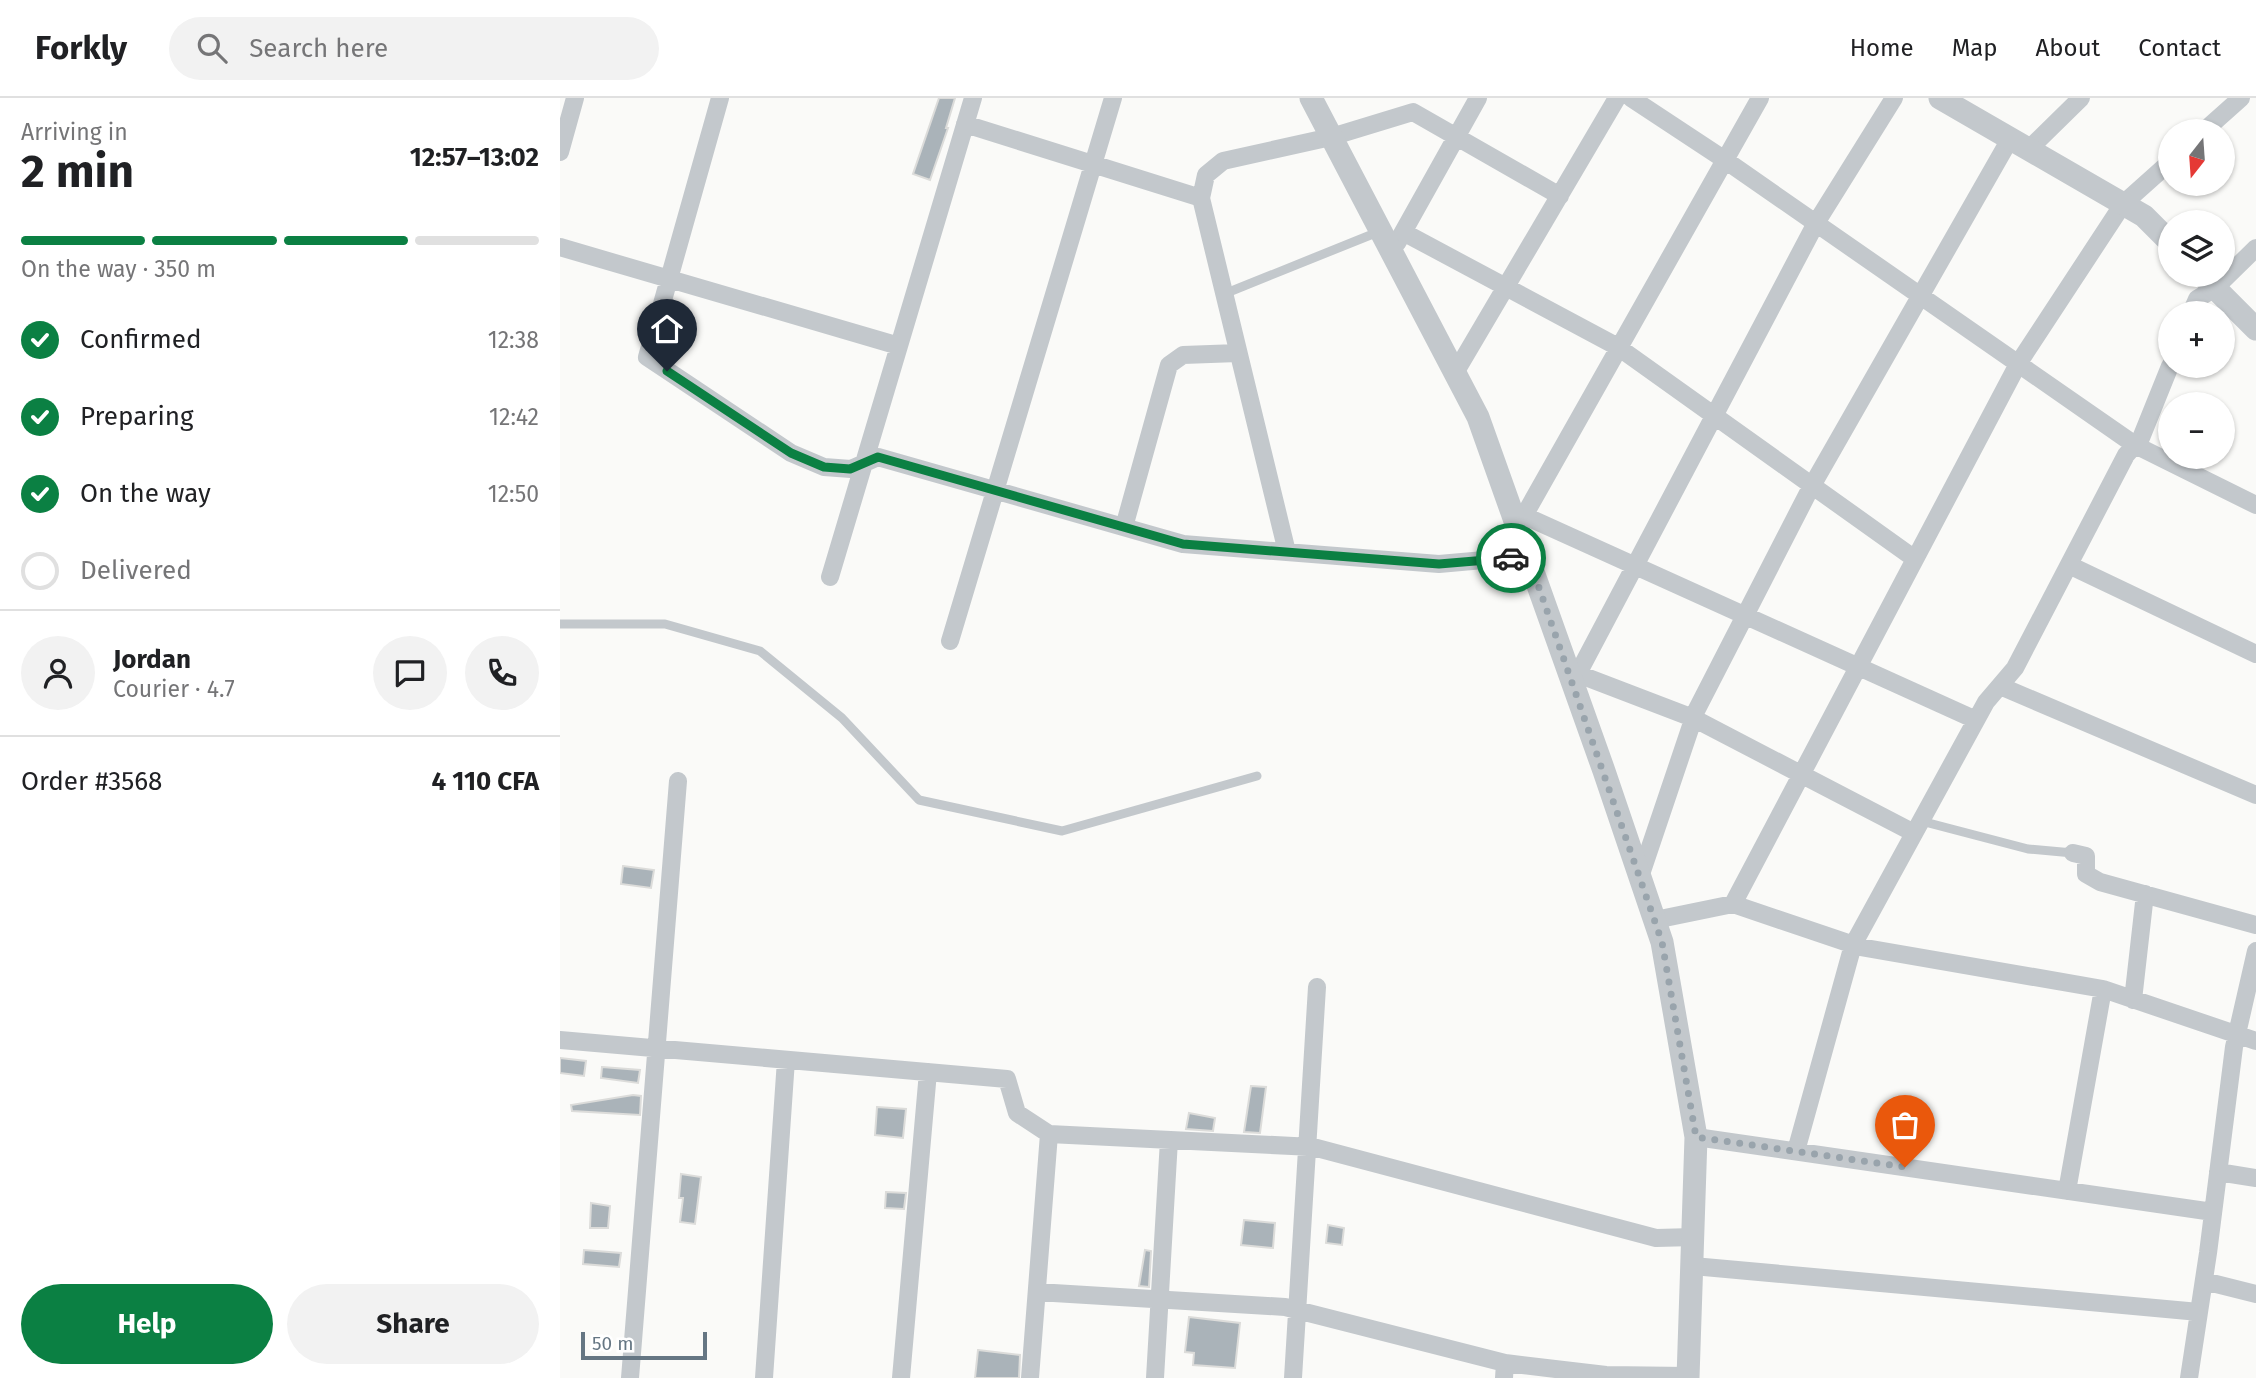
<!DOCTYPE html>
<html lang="en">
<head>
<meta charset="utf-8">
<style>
  body { margin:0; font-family:"Fira Sans",sans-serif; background:#f2f2f2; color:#202124; height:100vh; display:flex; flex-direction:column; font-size:26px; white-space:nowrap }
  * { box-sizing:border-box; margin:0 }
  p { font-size:23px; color:#757577 }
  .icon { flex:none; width:38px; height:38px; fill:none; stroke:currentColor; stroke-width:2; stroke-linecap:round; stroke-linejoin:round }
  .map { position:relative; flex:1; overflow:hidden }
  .details { display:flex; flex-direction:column; background:#fff; width:560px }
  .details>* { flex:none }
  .needle { width:46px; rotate:197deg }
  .buttons { position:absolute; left:1598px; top:21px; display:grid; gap:14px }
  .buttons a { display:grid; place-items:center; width:77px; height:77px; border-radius:50%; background:#fff; box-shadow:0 2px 5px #0004; font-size:35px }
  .scale { position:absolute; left:21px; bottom:18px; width:126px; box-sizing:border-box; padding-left:7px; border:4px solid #657683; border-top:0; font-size:19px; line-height:24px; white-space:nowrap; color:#657683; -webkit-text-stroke:5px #fff; paint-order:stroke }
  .pin { position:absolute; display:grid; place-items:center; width:60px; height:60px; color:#fff; margin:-72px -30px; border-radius:50% 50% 50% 0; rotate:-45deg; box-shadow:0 0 7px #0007 }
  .pin .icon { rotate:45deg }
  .courier { position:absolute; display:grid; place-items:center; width:70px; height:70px; margin:-35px; border:5px solid #0b8043; border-radius:50%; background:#fff; color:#222; box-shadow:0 2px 9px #0007 }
  .overview em { font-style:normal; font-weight:700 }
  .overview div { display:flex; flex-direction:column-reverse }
  .overview { display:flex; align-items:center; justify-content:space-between; height:119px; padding:0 21px }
  h1 { font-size:46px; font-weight:700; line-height:52px }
  .bar { display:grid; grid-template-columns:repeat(4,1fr); gap:10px 7px; align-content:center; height:84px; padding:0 21px }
  .bar i { height:9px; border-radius:5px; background:#e0e0e0 }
  .bar .on { background:#0b8043 }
  .bar p { grid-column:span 4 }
  .line { display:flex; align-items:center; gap:18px; padding:0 21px; border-top:2px solid #e0e0e0 }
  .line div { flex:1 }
  .round { display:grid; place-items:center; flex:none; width:74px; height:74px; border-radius:37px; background:#f2f2f2 }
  ol { padding:0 21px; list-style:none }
  li { display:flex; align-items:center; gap:21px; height:77px }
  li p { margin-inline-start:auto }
  li .icon { padding:7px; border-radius:50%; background:#0b8043; color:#fff; stroke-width:4 }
  li:last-child { color:#757577 }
  li i { width:38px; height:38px; border:4px solid #e0e0e0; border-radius:50% }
  .cta { display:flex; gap:14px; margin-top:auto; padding:14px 21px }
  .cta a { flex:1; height:80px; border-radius:42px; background:#0b8043; color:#fff; font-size:28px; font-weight:700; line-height:80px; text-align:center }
  .cta a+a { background:#f2f2f2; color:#202124 }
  header { display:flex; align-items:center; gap:42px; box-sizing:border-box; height:98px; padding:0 35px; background:#fff; border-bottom:2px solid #e0e0e0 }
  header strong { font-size:33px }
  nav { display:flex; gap:38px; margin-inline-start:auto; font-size:24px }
  .search { width:490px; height:63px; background:#f2f2f2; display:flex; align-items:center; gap:18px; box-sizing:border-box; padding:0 24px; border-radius:38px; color:#757577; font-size:26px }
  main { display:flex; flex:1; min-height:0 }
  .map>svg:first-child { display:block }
</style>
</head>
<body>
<header>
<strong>Forkly</strong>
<div class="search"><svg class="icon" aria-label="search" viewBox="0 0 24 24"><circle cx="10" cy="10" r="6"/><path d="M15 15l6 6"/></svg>Search here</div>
<nav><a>Home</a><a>Map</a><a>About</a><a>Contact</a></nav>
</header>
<main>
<section class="details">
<div class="overview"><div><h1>2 min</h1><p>Arriving in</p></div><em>12:57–13:02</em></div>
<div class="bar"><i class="on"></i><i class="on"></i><i class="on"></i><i></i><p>On the way · 350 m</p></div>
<ol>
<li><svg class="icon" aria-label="check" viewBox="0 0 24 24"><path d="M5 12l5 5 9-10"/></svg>Confirmed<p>12:38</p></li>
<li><svg class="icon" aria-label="check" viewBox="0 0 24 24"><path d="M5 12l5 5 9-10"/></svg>Preparing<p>12:42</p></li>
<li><svg class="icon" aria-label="check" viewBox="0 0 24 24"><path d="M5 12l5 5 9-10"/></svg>On the way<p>12:50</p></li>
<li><i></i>Delivered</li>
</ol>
<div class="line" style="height:126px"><a class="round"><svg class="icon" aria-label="person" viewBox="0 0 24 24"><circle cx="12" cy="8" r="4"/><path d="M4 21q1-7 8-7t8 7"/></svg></a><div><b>Jordan</b><p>Courier · 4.7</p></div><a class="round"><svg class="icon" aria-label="chat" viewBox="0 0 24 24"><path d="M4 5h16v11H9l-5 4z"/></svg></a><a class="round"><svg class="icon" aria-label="phone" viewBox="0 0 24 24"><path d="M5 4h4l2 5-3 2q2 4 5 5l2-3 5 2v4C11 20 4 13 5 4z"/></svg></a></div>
<div class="line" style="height:91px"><div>Order #3568</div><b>4 110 CFA</b></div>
<div class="cta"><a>Help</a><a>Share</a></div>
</section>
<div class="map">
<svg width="1696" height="1280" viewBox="0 0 1696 1280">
  <rect width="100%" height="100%" fill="#fafaf8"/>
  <path fill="#aab3b9" stroke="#dcdcda" stroke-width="2" d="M379,0H395L386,30H388L370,82L353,76Z
    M63,768L94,772L91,790L61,786Z
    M0,960L26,963L24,978L0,975Z
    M42,969L80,972L78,985L41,980Z
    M691,988L706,989L700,1035L684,1034Z
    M73,997L81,998L80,1017L12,1013L11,1007Z
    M317,1009L346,1011L343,1040L315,1037Z
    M629,1015L655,1020L653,1033L626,1031Z
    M121,1076L141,1079L135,1126L120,1124L123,1100H119Z
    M326,1094L346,1095L344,1111L325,1110Z
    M31,1105L50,1108L48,1130H30Z
    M684,1122L715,1125L713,1150L681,1147Z
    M768,1127L784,1130L782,1147L766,1145Z
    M24,1152L61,1155L59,1169L23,1166Z
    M585,1152L591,1153L589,1189L579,1188Z
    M629,1219L680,1225L675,1270L633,1267L634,1255L625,1254Z
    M418,1252L460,1257L459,1280H415Z"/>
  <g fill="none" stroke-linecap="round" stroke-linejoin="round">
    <path stroke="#c3c8cc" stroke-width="9" d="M664,196L818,134
      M0,526H105L200,553L282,620L359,702L502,733L697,678
      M1361,723L1468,751L1513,755"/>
    <path stroke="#c3c8cc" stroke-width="18" d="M160,0L87,259L231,355L264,369L291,371L318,359L623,446L879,466L968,458
      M1071,0L1165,62L1575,347L1696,407
      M405,26L641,100
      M1644,33L1681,0
      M1468,52L1521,0
      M0,54L15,0
      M843,134L1058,249L1355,461
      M837,145L918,0
      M0,149L339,248
      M1631,215L1637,201L1655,190L1696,150
      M895,275L1057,0
      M965,418L1416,622
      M960,425L1200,0
      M564,429L609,267L623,257L678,255
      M727,454L641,100L646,77L663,63L771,39L853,14L1000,98
      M1509,467L1696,556
      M270,479L413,0
      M390,543L553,0
      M1018,576L1133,620L1354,735
      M1013,585L1256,125L1334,0
      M1440,588L1696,697
      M1513,755L1526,758V776L1540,784L1696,827
      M1080,779L1136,613L1249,393L1450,41
      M1173,806L1458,266L1563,106L1610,64
      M1095,822L1173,806L1300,849L1543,891L1696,943
      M1573,902L1585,796
      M0,942L447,981L457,1015L489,1036L753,1049L1096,1140L1134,1139
      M1136,1039L1653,1114
      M1236,1053L1293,847L1426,604L1455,570L1566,357L1581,340L1610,268
      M1658,1074L1696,1080
      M1507,1093L1543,891
      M1133,1168L1639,1214
      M1644,1183L1696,1196
      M477,1194L725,1209L945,1265
      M70,1280L118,683
      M204,1280L226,962
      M341,1280L368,974
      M470,1280L489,1036
      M595,1280L609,1042
      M733,1280L757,889
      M944,1280L945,1265L1046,1277L1128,1278
      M1629,1280L1648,1155L1674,949L1696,853"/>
    <path stroke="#c3c8cc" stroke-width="23" d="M751,0L918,319L1044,673L1102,844L1136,1039L1128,1280
      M1380,0L1584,118L1610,144
      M1642,177L1696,231"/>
  </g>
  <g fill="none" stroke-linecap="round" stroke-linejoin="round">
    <path stroke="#99a4ac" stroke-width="7" stroke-dasharray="0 12.6" d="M951,460L968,458L1102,844L1136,1039L1345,1069"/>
    <path stroke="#0b8043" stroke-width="9" d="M107,273L231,355L264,369L290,371L318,359L623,446L879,466L951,460"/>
  </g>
</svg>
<div class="buttons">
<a><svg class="needle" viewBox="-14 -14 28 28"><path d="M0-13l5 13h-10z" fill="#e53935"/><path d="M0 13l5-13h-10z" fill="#757577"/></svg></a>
<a><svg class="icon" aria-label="layers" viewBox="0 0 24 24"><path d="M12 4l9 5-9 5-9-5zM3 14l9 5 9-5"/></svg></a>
<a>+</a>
<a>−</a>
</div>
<div class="scale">50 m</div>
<div class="pin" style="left:1345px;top:1069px;background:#ea580c"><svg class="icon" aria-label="bag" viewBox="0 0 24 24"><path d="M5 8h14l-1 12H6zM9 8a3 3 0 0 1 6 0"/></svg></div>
<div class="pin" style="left:107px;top:273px;background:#1f2937"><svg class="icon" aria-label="home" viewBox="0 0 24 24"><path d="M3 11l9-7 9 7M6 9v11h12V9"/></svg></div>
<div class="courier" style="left:951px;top:460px"><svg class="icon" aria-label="car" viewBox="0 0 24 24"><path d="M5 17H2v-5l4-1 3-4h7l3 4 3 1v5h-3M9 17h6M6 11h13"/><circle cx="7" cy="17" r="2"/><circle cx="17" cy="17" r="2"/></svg></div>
</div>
</main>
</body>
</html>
